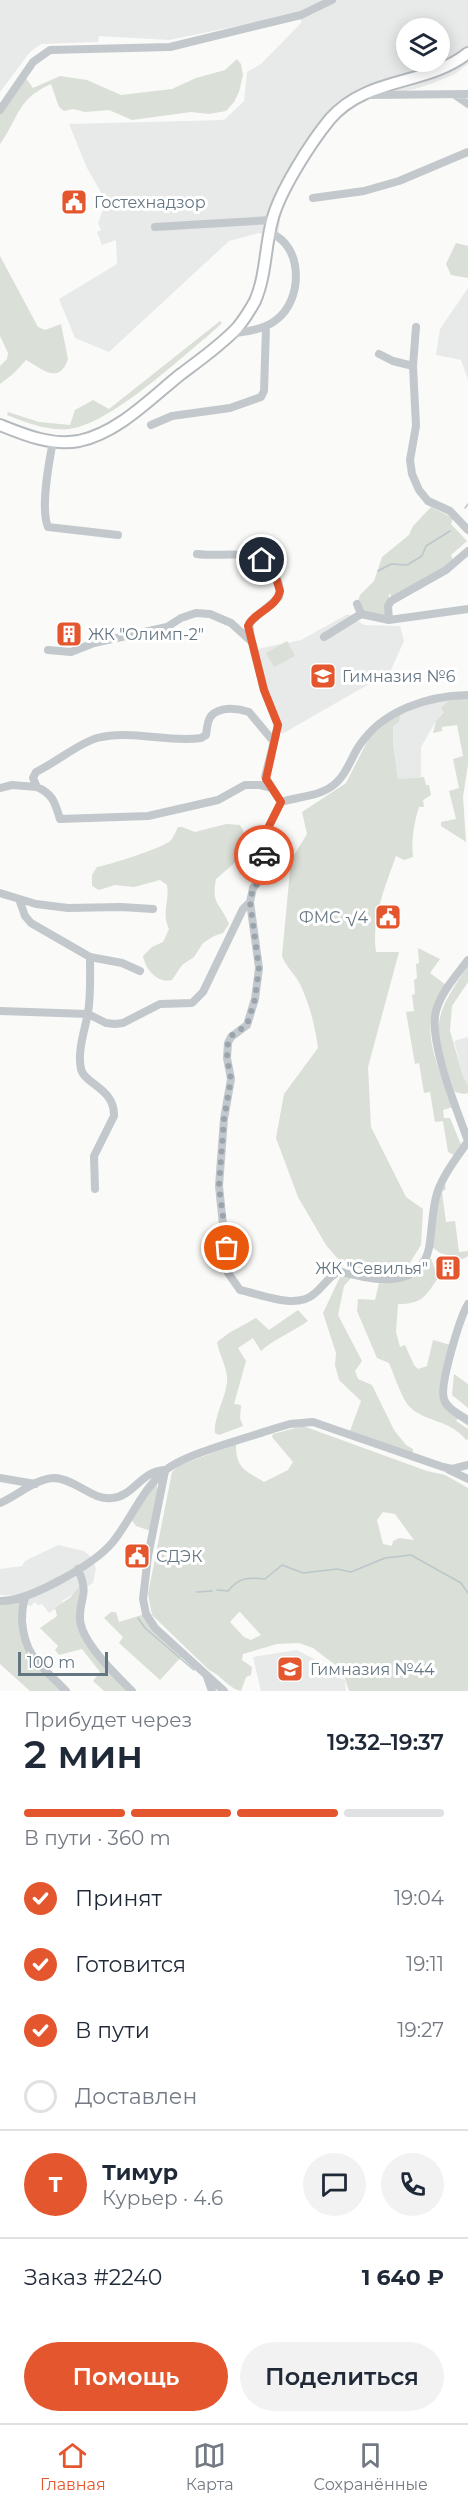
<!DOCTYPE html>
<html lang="ru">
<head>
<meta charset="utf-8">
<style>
  body { margin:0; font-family:Montserrat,sans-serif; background:#f2f2f3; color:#1f2937; height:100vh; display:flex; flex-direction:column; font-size:22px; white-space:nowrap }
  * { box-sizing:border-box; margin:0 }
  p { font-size:20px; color:#747a83 }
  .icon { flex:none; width:33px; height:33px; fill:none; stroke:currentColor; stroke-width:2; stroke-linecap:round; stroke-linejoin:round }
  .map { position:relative; height:1691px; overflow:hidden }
  .side { display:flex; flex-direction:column; background:#fff; flex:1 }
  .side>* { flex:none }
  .fabs { position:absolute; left:396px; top:18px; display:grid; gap:12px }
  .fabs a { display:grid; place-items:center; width:54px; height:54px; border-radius:50%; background:#fff; box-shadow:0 3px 15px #0003; font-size:30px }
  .scale { position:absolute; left:18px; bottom:15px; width:90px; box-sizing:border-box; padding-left:6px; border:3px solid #657683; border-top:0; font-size:16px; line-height:21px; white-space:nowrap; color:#657683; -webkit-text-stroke:4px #fff; paint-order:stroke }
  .pin { position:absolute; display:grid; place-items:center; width:51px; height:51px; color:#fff; margin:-26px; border:3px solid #fff; border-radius:50%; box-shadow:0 2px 6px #0007 }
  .courier { position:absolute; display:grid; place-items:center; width:60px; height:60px; margin:-30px; border:4px solid #e4572e; border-radius:50%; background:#fff; color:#222; box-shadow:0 2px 8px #0007 }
  .overview em { font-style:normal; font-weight:600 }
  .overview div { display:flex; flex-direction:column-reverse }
  .overview { display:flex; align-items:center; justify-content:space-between; height:102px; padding:0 24px }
  h1 { font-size:39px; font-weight:600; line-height:45px }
  .bar { display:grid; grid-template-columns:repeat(4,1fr); gap:9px 6px; align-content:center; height:72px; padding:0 24px }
  .bar i { height:8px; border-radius:4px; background:#e0e1e3 }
  .bar .on { background:#e4572e }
  .bar p { grid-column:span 4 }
  .line { display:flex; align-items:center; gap:15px; padding:0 24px; border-top:2px solid #e0e1e3 }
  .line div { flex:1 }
  .round { display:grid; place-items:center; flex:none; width:63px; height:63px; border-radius:32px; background:#f2f2f3 }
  ol { padding:0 24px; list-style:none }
  li { display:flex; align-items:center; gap:18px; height:66px }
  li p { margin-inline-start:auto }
  li .icon { padding:6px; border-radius:50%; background:#e4572e; color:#fff; stroke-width:4 }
  li:last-child { color:#747a83 }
  li i { width:33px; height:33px; border:3px solid #e0e1e3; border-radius:50% }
  .primary-button { display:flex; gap:12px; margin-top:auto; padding:12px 24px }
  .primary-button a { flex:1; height:69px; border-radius:36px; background:#e4572e; color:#fff; font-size:24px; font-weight:600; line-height:69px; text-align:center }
  .primary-button a+a { background:#f2f2f3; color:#1f2937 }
  .tab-bar { display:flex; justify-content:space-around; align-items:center; height:84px; border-top:2px solid #e0e1e3; background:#fff; font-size:16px; color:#747a83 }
  .tab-bar a { display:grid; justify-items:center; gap:3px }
  .tab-bar .on { color:#e4572e }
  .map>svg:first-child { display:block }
</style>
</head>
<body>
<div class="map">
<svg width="468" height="1691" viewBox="0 0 468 1691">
  <rect width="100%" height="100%" fill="#fafaf8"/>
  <path fill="#e8e9e9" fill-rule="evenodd" d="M0,0H468V64L455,74L433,83L415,89L365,98L345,109L283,196L278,236L259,233L229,241L109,352L75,338L59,299L117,264L116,240L102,245L97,232L101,230L98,223L106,201L87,168L69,124L224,120L244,101L247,72L261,64L302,22L297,14L169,40L99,36L98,42L41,44L30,52L0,92ZM406,28H440V62H406Z
    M468,288V380L461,360L436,355L440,329Z
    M348,614L364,625L400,626L404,641L390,672L282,734L263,679L257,649L301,640Z
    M445,697L450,705L436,721L421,747V777L398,779L393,743V727L399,722L401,711Z
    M468,1037V1086L463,1076L454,1041Z
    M58,1545L84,1551L91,1557L96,1568L93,1583L62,1601L63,1604L49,1613L42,1604L38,1605L35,1602L31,1606L27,1605L25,1596L0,1595V1569L22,1566L25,1561Z
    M297,1650L325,1665V1672L345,1680L346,1691H261L253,1657Z"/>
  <path fill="#dadfd7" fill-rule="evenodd" d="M237,59L241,64L243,75L239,92L234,102L226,111L209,114L191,112L132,120L109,110L85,112L73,109L64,111L59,107L51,84C16,100 20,116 0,144V114L25,77L33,88L60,76L87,80L121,95L172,89L196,78L225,70Z
    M456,243L468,246V278L451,275L446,264Z
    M0,256L38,327L45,330L61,324L68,359C59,386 41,368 26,360L13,374L0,384V366L7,359L8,353L0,336Z
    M220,321L222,323L210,334C177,361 110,424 69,429C48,431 27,423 7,415L8,412L39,422L70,425L75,410L93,400L109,409Z
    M431,507L453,518L451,524L467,541L451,555L455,564L394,600L389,593V620L367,616L357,604L360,595L374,581L382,557L409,535L413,526Z
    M287,641L295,656L274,667L266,653Z
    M468,696V764L463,797L466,842L441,826V822L456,819L449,791L459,788L453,759L463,756L457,725L442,727V731L433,733L436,721L444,712L441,708L449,700Z
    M401,711L399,722L393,727V743L398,779L424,777L426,785H429L431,795L423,800L424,807H419C414,823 411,840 413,857L404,860L396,856C385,887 371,919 376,952H399L368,1067L371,1127L406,1197L423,1209L421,1245L408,1266L371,1273L337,1258L326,1245L298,1197L276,1138L284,1094L318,1048C315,1026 310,1005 300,984C295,974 286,967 282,956L291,860L307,834L302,812L346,783L369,738Z
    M226,824L240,825C246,834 246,843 245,854L216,879C211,905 220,902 229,924L223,933L214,936L203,943L194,957L182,965L172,980C158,984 145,969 143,956L152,947L163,942L169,929C161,913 170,901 167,885L160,880L134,887L115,885L99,890L92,886V875L97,867C109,865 166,847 171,840C174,837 176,831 178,827H182L195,832Z
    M418,948L440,959L430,973L446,985C442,994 434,1004 432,1014C425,1044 443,1079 453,1107L443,1110L444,1118H450L462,1147L456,1156L448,1152L443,1121L435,1122L430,1092L424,1093L419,1063L415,1064L406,1012L414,1011L412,995L415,994L414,980L417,978L416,964L419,963Z
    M468,966V982L452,1006L450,1031L463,1076L468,1086V1093L464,1094L455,1092C433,1029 429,1022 468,966Z
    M444,1179L446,1189L442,1192L446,1222L455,1221L459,1252L468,1251V1256L463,1259L440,1253L432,1247L437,1197Z
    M431,1258L438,1278C425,1297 422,1304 398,1304L396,1332L400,1347L405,1345L414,1365L418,1369L427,1366L433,1340L451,1345L440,1394L468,1423V1426L458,1419L456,1421L468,1429V1439L466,1440C450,1419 423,1422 409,1406C401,1397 394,1374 389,1363L377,1358L357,1311L358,1299L375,1300L379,1283C400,1285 418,1274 431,1258Z
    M341,1275L352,1277L344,1286L338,1315L362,1361L355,1371L358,1379L372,1385L394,1430L406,1445L413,1449V1455L350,1431L361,1401L339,1380L335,1365L336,1353L323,1313Z
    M298,1310L308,1321C294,1331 271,1341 261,1351L253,1338L238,1348L246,1361L234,1404L241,1405L240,1418L243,1426L219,1435L215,1433C213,1417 229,1392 227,1376C226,1366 219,1353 217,1342L229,1333L256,1318L269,1330Z
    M454,1374L468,1384V1408L452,1395Z
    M303,1426L427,1471L445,1475L468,1488V1691H349L342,1670L313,1648L299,1643L277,1644L243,1654L242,1660L252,1667L251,1675L246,1677L241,1691C229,1689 221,1675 209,1670L152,1615L148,1594L172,1472L178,1466L236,1444C236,1469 245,1470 264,1482L288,1470L293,1462L272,1437L273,1434ZM383,1512L395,1514L414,1540L399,1538L393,1541L392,1546L383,1544L377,1520ZM239,1612H240L261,1635L251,1640L244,1637L230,1622Z
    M156,1482L158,1490L151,1531L136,1526L131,1519Z
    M80,1585L78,1624L129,1691H104L93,1681L100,1672L82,1649L59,1655L55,1650L58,1646L40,1628L57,1616L55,1608L71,1597Z
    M22,1600C18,1656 26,1653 63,1691H30L0,1664V1604Z
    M111,1612H116L119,1622L145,1614L184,1654L160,1680L119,1643L123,1637L104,1618Z"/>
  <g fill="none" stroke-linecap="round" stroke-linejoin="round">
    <path stroke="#bbc7cb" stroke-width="1.5" d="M465,508L468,504
      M378,571L391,564L407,565L422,556L426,546L450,531
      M217,1590L228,1591C239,1577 249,1577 265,1579L282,1565L303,1573L337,1569L351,1572L385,1558L411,1555L461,1583L468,1593
      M197,1592L212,1591
      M138,1618L145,1628L174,1653
      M175,1654L194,1670"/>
    <defs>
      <path id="major" d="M0,425C25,435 51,446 79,441C118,433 151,398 181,374C200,360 221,345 237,328C244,320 250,310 255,301C266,276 265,247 272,221C279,192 311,142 330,119C367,76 427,86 468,53"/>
    </defs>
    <use href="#major" stroke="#b5babe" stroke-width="14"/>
    <path stroke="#c3c8cc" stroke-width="8" d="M369,95L468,94
      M455,95L468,104
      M0,110L33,62L50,50L170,47L301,15L332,0
      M313,198L364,191L399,181L468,152
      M155,227L272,220
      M416,327L413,366L416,426L410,460L412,474L419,490L428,501L450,511L468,530
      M231,334C246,331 264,330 276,320C303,301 304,245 270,233
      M379,354L393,361L413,366
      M151,425L172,416L230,408L261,397L264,391L266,327
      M53,441C49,462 40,508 48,527L118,535
      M197,554C223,558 254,546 272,570C278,579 281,586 279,597L249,623L251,639
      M357,604L361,614L389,620L468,609
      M389,620L388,606L391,601L446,570L468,551
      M324,637L361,614
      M48,650L71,652L94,643L167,627L181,618L196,613L210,614L231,623L252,642L264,690L278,725L265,777L281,802L268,828L260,880L253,888L250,902L259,968L255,999L247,1025L231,1037L228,1043L227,1058L231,1079L224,1119L219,1186L228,1273L240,1290C260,1294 296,1310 314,1294C324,1286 325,1280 339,1271C369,1280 420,1291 429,1248C432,1231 432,1213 436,1197C441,1177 457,1158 468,1141
      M0,788L12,785L37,787
      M272,788L260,785H245L218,800L148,816L60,819C55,803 53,794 37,787L33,778L36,772C55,763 79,743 97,738C131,729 167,743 201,738L206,735C207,729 207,721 211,716C220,706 238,708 249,712L274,742
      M281,802C299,796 322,797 337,782C347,773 351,758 359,746C383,710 427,696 468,695
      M0,893L36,904L68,908L121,907L153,909
      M19,899L25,916L31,923L90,957L122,963L140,971
      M90,957C90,975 91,995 88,1013C85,1029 77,1052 81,1069C84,1084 115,1088 114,1116L94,1156L95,1189
      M468,960C456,976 441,992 436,1011C428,1041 457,1110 468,1141
      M0,1011L88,1014L106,1023L115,1024L123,1023L160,1004L192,1003L203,992L243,909L250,902
      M468,1304C460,1317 439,1386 444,1399C447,1409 460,1415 468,1420
      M449,1470L468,1479
      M165,1471L148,1556L143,1599L146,1614L155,1628L224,1691
      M0,1478L35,1484
      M0,1503C17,1496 36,1478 55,1478C75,1479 93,1501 112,1498C134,1496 140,1472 164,1470
      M78,1569C90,1597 79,1596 80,1619C81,1642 116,1675 132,1691
      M25,1598C22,1606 22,1613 22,1621C25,1658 42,1666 66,1691
      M0,1601C28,1602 93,1565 112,1543C131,1520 142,1489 166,1470C185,1454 247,1438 273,1429L290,1424L313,1422L443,1467L452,1469L468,1465
      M207,1677L212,1691"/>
    <use href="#major" stroke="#fff" stroke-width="10"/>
  </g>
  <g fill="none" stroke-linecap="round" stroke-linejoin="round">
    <path stroke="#99a4ac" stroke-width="6" stroke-dasharray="0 10.8" d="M227,1248L219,1186L224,1119L231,1079L227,1058L228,1043L231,1036L247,1025L255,999L259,968L250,902L253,888L260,880L264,855"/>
    <path stroke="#e4572e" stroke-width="8" d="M262,560L275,575L280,591C276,609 255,611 248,626L264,690L278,725L266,779L281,802L268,828L264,855"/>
  </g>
  <defs>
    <symbol id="civic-square" viewBox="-11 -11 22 22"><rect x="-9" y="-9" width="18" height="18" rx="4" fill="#e4572e" stroke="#fff"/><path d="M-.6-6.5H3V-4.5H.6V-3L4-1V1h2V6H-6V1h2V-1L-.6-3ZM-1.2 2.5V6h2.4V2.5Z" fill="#fff"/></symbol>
    <symbol id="building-square" viewBox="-11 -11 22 22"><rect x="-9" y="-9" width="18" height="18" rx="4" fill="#e4572e" stroke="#fff"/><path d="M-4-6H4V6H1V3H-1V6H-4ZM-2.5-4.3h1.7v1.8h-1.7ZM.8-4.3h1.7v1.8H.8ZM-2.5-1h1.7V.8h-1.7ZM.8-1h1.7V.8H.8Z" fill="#fff"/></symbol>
    <symbol id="university-square" viewBox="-11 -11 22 22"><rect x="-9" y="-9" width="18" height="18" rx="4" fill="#e4572e" stroke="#fff"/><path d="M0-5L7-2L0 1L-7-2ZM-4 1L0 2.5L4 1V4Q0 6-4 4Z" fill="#fff"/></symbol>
    <symbol id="school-square" viewBox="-11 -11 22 22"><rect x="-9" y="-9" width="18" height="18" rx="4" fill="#e4572e" stroke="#fff"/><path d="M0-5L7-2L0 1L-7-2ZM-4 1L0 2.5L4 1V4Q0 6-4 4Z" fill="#fff"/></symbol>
  </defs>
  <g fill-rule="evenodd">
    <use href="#civic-square" x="59" y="187" width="30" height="30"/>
    <use href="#building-square" x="54" y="619" width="30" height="30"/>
    <use href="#university-square" x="308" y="661" width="30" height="30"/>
    <use href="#civic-square" x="373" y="902" width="30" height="30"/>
    <use href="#building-square" x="433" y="1253" width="30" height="30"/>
    <use href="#civic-square" x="122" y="1541" width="30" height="30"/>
    <use href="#school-square" x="275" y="1654" width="30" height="30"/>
  </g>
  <g text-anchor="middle" stroke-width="6" stroke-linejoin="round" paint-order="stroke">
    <g font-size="16" fill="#657683" stroke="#fff" text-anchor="start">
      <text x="94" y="208">Гостехнадзор</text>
      <text x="88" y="640">ЖК "Олимп-2"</text>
      <text x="342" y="682">Гимназия №6</text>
      <text x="368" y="923" text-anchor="end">ФМС √4</text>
      <text x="428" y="1274" text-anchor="end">ЖК "Севилья"</text>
      <text x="156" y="1562">СДЭК</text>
      <text x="310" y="1675">Гимназия №44</text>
    </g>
  </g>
</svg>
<div class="fabs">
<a><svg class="icon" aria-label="layers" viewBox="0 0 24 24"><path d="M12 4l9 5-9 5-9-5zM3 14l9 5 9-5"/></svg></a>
</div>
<div class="scale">100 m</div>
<div class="pin" style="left:227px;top:1248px;background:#ea580c"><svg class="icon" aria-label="bag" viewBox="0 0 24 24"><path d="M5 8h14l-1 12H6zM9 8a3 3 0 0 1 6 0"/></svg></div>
<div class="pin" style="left:262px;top:560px;background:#1f2937"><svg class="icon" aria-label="home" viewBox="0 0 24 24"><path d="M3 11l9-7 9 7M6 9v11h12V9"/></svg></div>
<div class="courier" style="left:264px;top:855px"><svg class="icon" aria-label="car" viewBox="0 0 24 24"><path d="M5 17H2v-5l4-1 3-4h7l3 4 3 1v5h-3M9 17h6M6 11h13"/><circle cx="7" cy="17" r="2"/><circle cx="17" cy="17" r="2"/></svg></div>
</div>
<section class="side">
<div class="overview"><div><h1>2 мин</h1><p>Прибудет через</p></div><em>19:32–19:37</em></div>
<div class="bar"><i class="on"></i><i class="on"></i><i class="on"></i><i></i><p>В пути · 360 m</p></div>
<ol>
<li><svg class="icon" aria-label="check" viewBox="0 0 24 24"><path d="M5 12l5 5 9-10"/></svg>Принят<p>19:04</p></li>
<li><svg class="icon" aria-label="check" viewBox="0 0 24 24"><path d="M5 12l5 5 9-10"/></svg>Готовится<p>19:11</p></li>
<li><svg class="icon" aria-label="check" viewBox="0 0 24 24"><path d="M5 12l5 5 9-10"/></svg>В пути<p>19:27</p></li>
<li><i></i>Доставлен</li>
</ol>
<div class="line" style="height:108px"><b class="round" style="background:#e4572e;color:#fff">Т</b><div><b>Тимур</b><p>Курьер · 4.6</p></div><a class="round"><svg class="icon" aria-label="chat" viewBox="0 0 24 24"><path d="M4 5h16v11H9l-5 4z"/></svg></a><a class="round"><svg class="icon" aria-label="phone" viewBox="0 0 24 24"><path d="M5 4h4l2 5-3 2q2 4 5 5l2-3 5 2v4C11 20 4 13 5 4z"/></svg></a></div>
<div class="line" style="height:78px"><div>Заказ #2240</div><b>1 640 ₽</b></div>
<div class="primary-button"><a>Помощь</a><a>Поделиться</a></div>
</section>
<nav class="tab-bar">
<a class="on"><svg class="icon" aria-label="home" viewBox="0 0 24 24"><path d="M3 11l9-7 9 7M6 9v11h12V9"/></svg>Главная</a>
<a><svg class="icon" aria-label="map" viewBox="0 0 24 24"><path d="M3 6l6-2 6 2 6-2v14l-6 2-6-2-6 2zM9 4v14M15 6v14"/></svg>Карта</a>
<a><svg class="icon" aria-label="saved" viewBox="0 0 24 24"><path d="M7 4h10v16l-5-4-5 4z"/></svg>Сохранённые</a>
</nav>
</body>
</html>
